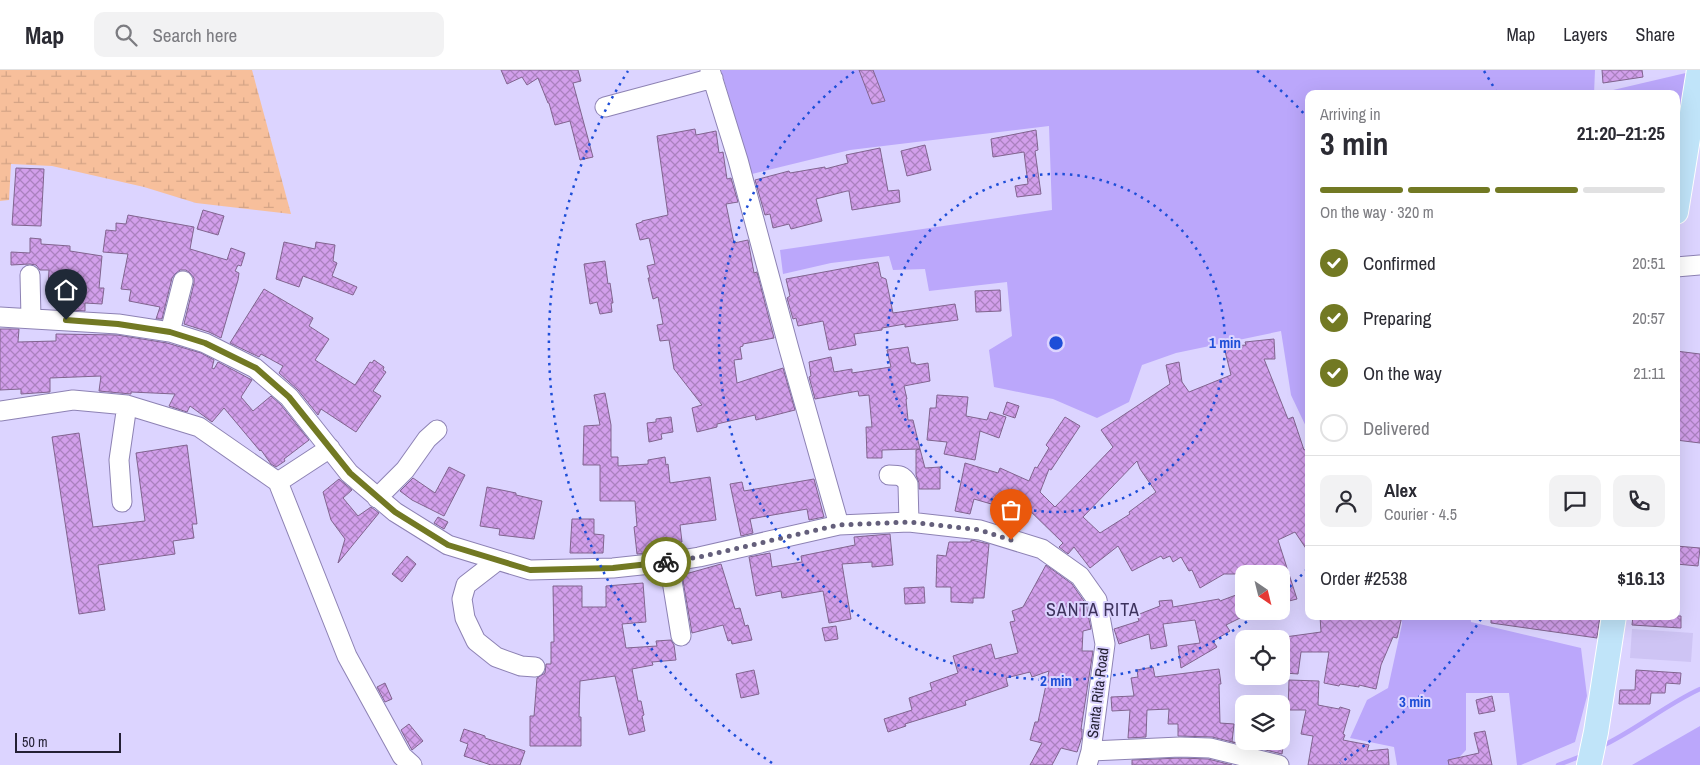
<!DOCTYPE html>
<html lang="en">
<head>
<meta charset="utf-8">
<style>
  body { margin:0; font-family:"Archivo Narrow",sans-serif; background:#f2f2f3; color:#2b2b33; height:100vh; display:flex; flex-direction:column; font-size:19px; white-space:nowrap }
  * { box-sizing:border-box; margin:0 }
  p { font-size:16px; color:#7c7c81 }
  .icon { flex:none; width:28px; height:28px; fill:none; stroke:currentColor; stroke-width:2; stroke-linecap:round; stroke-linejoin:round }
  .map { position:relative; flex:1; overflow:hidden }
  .drawer { position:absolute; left:1305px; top:20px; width:375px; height:530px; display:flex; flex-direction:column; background:#fff; border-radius:10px; box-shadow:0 5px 20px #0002 }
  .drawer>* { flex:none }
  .needle { width:32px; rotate:145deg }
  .buttons { position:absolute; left:1235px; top:495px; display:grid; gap:10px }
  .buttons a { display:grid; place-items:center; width:55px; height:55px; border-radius:10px; background:#fff; box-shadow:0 5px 20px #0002; font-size:25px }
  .scale { position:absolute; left:15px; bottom:12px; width:106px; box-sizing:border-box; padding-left:5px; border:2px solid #242034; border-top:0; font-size:14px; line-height:18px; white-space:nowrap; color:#242034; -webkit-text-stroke:4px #dcd4ff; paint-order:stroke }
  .pin { position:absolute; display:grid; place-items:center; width:42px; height:42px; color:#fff; margin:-51px -21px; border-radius:50% 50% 50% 0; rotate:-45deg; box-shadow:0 0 5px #0007 }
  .pin .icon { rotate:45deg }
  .courier { position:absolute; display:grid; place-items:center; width:50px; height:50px; margin:-25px; border:4px solid #727923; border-radius:50%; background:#fff; color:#222; box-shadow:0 1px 6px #0007 }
  .head em { font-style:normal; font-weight:700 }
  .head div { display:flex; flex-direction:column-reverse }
  .head { display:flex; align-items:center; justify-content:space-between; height:85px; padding:0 15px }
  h1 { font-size:32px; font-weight:700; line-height:38px }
  .bar { display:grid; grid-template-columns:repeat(4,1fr); gap:8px 5px; align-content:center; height:60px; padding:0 15px }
  .bar i { height:6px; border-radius:4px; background:#e1e1e2 }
  .bar .active { background:#727923 }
  .bar p { grid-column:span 4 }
  .line { display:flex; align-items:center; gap:12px; padding:0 15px; border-top:1px solid #e1e1e2 }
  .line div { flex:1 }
  .round { display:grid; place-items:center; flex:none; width:52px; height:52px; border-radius:10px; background:#f2f2f3 }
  ol { padding:0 15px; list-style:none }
  li { display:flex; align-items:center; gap:15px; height:55px }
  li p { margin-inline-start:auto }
  li .icon { padding:5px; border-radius:50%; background:#727923; color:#fff; stroke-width:4 }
  li:last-child { color:#7c7c81 }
  li i { width:28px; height:28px; border:2px solid #e1e1e2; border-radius:50% }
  header { display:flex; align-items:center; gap:30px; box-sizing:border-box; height:70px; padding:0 25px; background:#fff; border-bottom:1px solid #e1e1e2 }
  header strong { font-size:24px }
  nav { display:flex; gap:28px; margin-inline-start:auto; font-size:18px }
  .search { width:350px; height:45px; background:#f2f2f3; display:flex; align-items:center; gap:12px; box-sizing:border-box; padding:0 18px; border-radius:10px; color:#7c7c81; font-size:19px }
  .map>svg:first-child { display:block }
</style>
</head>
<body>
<header>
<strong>Map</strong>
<div class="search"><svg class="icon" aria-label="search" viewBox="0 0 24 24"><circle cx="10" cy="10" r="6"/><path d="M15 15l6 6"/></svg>Search here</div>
<nav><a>Map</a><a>Layers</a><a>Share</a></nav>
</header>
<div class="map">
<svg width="1700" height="695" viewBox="0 0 1700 695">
  <defs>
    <pattern id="wetland-marsh" width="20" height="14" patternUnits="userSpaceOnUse" patternTransform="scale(1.25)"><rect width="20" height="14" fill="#f7bf9b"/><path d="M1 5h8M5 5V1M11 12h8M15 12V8" fill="none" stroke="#d4a486"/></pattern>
    <pattern id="building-cross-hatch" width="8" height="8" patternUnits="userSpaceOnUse" patternTransform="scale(1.25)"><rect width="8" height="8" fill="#d29feb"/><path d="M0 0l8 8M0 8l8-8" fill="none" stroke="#aa81bf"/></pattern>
  </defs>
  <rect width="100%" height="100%" fill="#dcd4ff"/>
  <path fill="#cec4f4" d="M1632,559L1693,563L1691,592L1630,588Z"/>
  <path fill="url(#wetland-marsh)" d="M0,0H252L291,144L196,133L144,117L52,96L11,94L9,130L0,131Z"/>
  <path fill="#bba7fb" d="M721,0H1595L1594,24H1309V363L1291,325L1281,261L1176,283L1142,295L1129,332L1097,348L1053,329L994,317L989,280L1012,266L1007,212L929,221L925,199L893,200L889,186L831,193L783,204L780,180L1052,140L1049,56L850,80L752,104Z
    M1690,2L1676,102V24H1596Z
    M1401,546H1471V552L1581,578L1587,626L1575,672L1521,695H1517L1509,623H1466V680L1452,695H1397L1394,677L1350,668L1367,630L1388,618L1402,554Z
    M1700,656V695H1632Z"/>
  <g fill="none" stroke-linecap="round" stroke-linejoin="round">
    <path stroke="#bba7fb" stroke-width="4.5" d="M1600,677C1635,661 1665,635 1700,619
      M1558,695L1584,685"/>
  </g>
  <path fill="url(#building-cross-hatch)" stroke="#81648f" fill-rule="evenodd" d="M501,0H578L581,11L573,13L593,87L580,90L570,51L555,55L549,33H548L538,8L527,15L522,7L507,14Z
    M859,0H873L885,31L872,34Z
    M1602,0H1642L1643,7L1603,13Z
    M695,59L696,65L716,61L719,83L723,82L727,109L731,108L738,132L726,134L734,173L748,170L754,203L757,202L774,268L743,274V276L740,277L742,289L734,290L737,313L783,298L795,340L756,350L755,345L717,354V357L697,362L692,338L702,335L674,299L669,270L660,271L657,255L663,254L658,227L653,229L648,208H650L647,196L655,194L649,168L640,170L636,154L642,152V151L668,145L657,66Z
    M1036,60L1038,80L1035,81L1041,124L1017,127L1015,116L1028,114L1024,82L993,87L991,69Z
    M925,75L931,100L907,106L901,81Z
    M880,78L888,121L899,120L900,132L852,140L849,121H847L816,129L822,151L791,159L789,154L773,158L770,144L765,145L755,110L789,101L790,103L825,97V99L848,93L846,85Z
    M16,98L44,99L41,156L12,155Z
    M203,140L224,146L218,165L197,159Z
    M128,145L194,157L190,179L227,190L231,178L245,183L241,196L238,195L235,201L239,203L238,210L221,268L209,262L184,254L194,213V208L190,203L186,200H180L175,204L172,208L162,249H156L160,237L129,231L131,220L121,219L128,184L103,182L106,160L116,161V153L126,154Z
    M30,168L41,169V174L70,176V181L102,186L99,218H104L102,234L85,233V241L59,239L61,217H48L49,200H40L36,195L30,194L11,195V182L30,183Z
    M284,172L315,179L316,172L335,175L333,191L337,193L332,206L357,217L353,225L303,206L299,217L276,209Z
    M605,191L608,214L610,213L613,233H611L612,242L600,244L597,232L590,234L584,194Z
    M878,192L881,207L886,209L893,243L955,234L958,250L905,257V254L882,258V260L854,264L856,275L829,280L823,251L798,256L796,248L793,249L787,228L790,226L786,209Z
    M264,219L313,248L309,256L329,269L315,290L355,315L370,292L372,293L374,290L384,297L383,300L386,302L373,321L381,326L356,362L321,339L318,345L298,320L279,303L283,296L261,284L259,287L230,273Z
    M1000,220L1001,241L976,242L975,221Z
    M0,259H19L18,272L56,271V264L117,265L167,273L201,283L214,290L212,298L214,299L218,292L252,310L241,327L253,341L271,326L281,335L309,370L284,389L285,391L276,397L271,394L261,380L260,381L224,338L212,352L190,336L187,342L169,336L175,324L131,322V324L99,321L101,306L50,308V322L21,324V319L0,320Z
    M1274,269L1275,289H1264L1288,349L1293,347L1304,380L1309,378V483L1295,462L1278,470L1297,529L1281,533V504H1224L1200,518L1192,500L1189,501L1181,487L1173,492L1170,486L1163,489L1161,486L1132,501L1118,476L1090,498L1074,477L1068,484L1059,477L1063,473L1022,433L1013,458L999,454L1005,438L974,429L970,444L955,441L965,393L998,403L1000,398L1029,411L1035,397L1037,398L1049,378L1046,375L1065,347L1080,356L1051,400L1049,399L1040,422L1055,437L1113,377L1101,360L1170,314L1166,295L1179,292L1182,312L1189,322L1231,305L1224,277L1246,275L1245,272ZM1137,391L1140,399L1156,422L1129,442L1130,444L1100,463L1083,447Z
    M908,277L911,293H915L916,295L928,293L930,311L904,316L907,329H906L908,350H913L920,379L882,380V388H867L866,357H872L869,325L859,326L858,321L815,329L809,307L811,306L809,292L831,287L834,302L852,299V303L891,297L887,280Z
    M1676,281L1700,284V373L1676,370Z
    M605,323L611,355V387H618V396L648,394V390L665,387L666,395L668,394L670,413L710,407L716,450L680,455L682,472L649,476L650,483L637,484L634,457L637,456L635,431H600V395H583L584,356L600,355L594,325Z
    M937,325L968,327L966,346L987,350L990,342L1006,347L999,368L980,361L975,390L944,384L947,372L927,370L930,338H936Z
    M1007,332L1019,336L1015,348L1003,344Z
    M671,347L673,362L661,364L662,369L649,372L647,353L656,352V349Z
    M79,363L93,457L145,451L136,383L187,375L197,454H192L194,468L173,471L175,484L98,495L105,540L79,544L52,367Z
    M920,379L925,398L940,397V419H919V413L916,405V380Z
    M449,397L465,405L444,446L412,430L400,421L413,408L435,423Z
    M339,409L352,420L343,428L358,446L371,437L379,443L338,493L345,469L331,450L323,422Z
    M814,409L824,447L809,450L807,439L750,449L753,463L741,466L730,414L742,412L744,421Z
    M487,417L516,423V425L542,431L534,469L499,465L500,459L480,456Z
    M438,447L448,452L444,459L434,453Z
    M572,449H594V464L604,465L603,483H570Z
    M890,464L893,495L872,497V492L842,494L851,549L829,553L823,521L782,528L781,521L756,526L749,487L770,483L772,497L802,492L801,486L855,475L854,467Z
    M971,470L989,474L984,528H973V533L951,532V517H936L937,485L946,486L949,472H971Z
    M1676,476L1700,478L1698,496L1676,494Z
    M407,486L416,494L402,512L392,504Z
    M721,494L735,539L740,538L745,556L748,555L752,570L732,574L731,570L728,571L723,555L692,563L682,505Z
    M1046,495L1072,514L1086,534L1091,559L1083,561L1082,581H1093L1081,659H1082V667L1077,682L1061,678L1052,695H1030L1042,673L1030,670L1035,652H1038L1049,601L1032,607L1030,602L1006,608L1008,616L965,631L966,635L905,654L906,656L888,662L884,649L912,640L909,628L932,620L930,613L958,603L953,586L991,574L995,589L1018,583L1010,552L1015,551L1012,541L1023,537Z
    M643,513L646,552L622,554L626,578L657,576L656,571L671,570L674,575L676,590L652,592L653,595L632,599L638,631H641L644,645L642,646L645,661L629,665L615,606L580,611L579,647H581V676H530V646H534L537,608L545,603L546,594H551V572H554L553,516H582V537H606V516Z
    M924,517L925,533L905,534L904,518Z
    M1244,522V546L1226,555L1230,561L1213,571L1217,577L1181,598L1178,576L1200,573L1195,550L1163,554L1167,576L1151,579L1149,564L1119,574L1114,559L1139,551L1137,545L1160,536L1159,531L1172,530L1173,537L1219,529L1220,531Z
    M1320,546H1402L1397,568L1393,567L1381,595L1376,619L1359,615V617L1340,614L1339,616L1324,613L1329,582H1301L1298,604L1285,603L1286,587L1285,567L1321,562Z
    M1491,546H1600L1597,568L1491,553Z
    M1633,546H1681V558L1632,555Z
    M836,556L838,569L825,571L822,558Z
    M1153,597L1155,607L1219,599L1221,614H1219L1220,653L1234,654L1232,672L1255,675V671H1284L1282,684L1212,667L1178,666V654H1168L1169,639L1147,640L1146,667L1128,668L1130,640L1112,641L1111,627L1134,626L1131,608L1138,607L1137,600Z
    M754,600L759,624L741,628L736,604Z
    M1636,600L1681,603L1680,614L1666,613L1665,623H1651L1650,634H1619L1620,620H1635Z
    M1289,610L1319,611L1318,635L1339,639L1340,637L1350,640L1343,664L1345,665L1343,670L1369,675L1367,681L1388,679L1389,695H1308L1313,666L1301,664L1306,640H1288Z
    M385,613L392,629L385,632L377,617Z
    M1492,626L1495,641L1479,644L1476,630Z
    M409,654L423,671L412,680L401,660Z
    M464,659L485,666V668L525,681L520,695H491L464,686L468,674L460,671Z
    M1485,661L1492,695H1449L1448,690L1479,683L1474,663Z
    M1180,688L1208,689L1232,695H1132V690Z"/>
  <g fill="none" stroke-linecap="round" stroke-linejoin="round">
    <defs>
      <path id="minor" d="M710,0L738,90L789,279L839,455
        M605,37L713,8
        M1676,197L1700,195
        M30,205L31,248
        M0,247L118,254L170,262L205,273L255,298L289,327L349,403L395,442L448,475L530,500L613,498L669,492L699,487L839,455L909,452L980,460L1042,479L1080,506L1097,530L1105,574L1091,681L1087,695
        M170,262L183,211
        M0,341L73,330L127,335L199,357L278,412L347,586L402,686L412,695
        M889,405C899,405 903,405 908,414L909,452
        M278,412L330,378
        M377,428L405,400L427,369L437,360
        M122,432L119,390L127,335
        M497,491L466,515L462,529L465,548L476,571L496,587L521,596L535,597
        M669,492L681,566
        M1091,681L1180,677L1210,678L1279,695"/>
      <path id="major" d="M1676,142L1699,0
        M1589,695L1596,662L1614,546"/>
    </defs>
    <use href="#minor" stroke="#8d82b4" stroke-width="21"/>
    <use href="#major" stroke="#fff" stroke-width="26"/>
    <use href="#minor" stroke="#fff" stroke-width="19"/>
    <use href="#major" stroke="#c0e4f9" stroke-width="24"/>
  </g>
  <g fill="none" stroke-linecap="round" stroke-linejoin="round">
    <path stroke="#645f7b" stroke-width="5" stroke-dasharray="0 9" d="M666,492L699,487L839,455L909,452L980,460L1011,470"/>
    <path stroke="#727923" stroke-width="6" d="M66,250L118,254L170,262L205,273L256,298L289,327L350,403L395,442L448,475L530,500L613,498L666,492"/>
  </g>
  <g fill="none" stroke="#1d4ed8" stroke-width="2.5" stroke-dasharray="2.5 5">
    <circle cx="1056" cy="273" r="169"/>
    <path d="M1307 499A338 338 0 0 1 1282 524M1259 543A338 338 0 1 1 855 1M1257 1A338 338 0 0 1 1307 47"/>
    <path d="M1481 549A507 507 0 0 1 1340 693M772 693A507 507 0 0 1 628 1M1484 1A507 507 0 0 1 1497 23"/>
  </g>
  <g text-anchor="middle" stroke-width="4" stroke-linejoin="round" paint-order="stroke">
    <g font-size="15" fill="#242034" stroke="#dcd4ff">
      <text transform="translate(1098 623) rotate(-83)" y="5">Santa Rita Road</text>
    </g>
    <g font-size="18" letter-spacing="1" fill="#3d325d" stroke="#dcd4ff">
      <text x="1093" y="546">SANTA RITA</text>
    </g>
  </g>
  <circle cx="1056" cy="273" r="8" fill="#1d4ed8" stroke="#dcd4ff" stroke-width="2.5"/>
  <g font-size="15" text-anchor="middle" font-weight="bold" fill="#1d4ed8" stroke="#dcd4ff" stroke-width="4" stroke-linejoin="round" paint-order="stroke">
    <text x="1225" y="278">1 min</text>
    <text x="1056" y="616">2 min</text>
    <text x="1415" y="637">3 min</text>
  </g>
</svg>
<div class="buttons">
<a><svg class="needle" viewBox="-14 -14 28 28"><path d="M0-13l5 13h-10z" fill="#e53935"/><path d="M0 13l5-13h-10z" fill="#7c7c81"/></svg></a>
<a><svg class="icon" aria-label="locate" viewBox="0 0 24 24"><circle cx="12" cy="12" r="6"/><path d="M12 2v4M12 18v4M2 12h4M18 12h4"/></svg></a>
<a><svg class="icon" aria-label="layers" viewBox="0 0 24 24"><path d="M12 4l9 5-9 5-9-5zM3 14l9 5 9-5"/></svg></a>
</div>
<div class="scale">50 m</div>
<div class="pin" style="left:1011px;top:470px;background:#ea580c"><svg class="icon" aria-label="bag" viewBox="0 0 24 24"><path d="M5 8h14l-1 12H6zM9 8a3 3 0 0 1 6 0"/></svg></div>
<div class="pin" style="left:66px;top:250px;background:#1f2937"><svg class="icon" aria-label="home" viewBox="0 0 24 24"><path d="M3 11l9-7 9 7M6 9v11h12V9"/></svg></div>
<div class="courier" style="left:666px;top:492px"><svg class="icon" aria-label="bike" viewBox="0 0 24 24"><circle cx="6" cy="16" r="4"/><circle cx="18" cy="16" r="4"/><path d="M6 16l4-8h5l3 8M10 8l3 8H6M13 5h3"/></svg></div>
<section class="drawer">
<div class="head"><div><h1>3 min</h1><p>Arriving in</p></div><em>21:20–21:25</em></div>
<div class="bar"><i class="active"></i><i class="active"></i><i class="active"></i><i></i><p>On the way · 320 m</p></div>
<ol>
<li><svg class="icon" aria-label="check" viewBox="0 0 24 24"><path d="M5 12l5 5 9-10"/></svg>Confirmed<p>20:51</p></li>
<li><svg class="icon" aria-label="check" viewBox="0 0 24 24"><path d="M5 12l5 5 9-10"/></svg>Preparing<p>20:57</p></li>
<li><svg class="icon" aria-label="check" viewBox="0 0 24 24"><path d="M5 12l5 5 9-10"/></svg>On the way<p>21:11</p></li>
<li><i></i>Delivered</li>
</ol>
<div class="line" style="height:90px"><a class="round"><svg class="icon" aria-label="person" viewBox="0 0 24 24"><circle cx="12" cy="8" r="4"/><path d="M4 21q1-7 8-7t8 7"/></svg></a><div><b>Alex</b><p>Courier · 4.5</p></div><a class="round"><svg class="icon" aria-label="chat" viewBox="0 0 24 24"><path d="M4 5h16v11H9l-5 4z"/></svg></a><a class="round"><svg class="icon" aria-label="phone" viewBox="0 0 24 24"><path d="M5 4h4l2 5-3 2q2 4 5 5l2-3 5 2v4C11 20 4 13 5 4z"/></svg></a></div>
<div class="line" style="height:65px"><div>Order #2538</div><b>$16.13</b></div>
</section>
</div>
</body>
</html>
